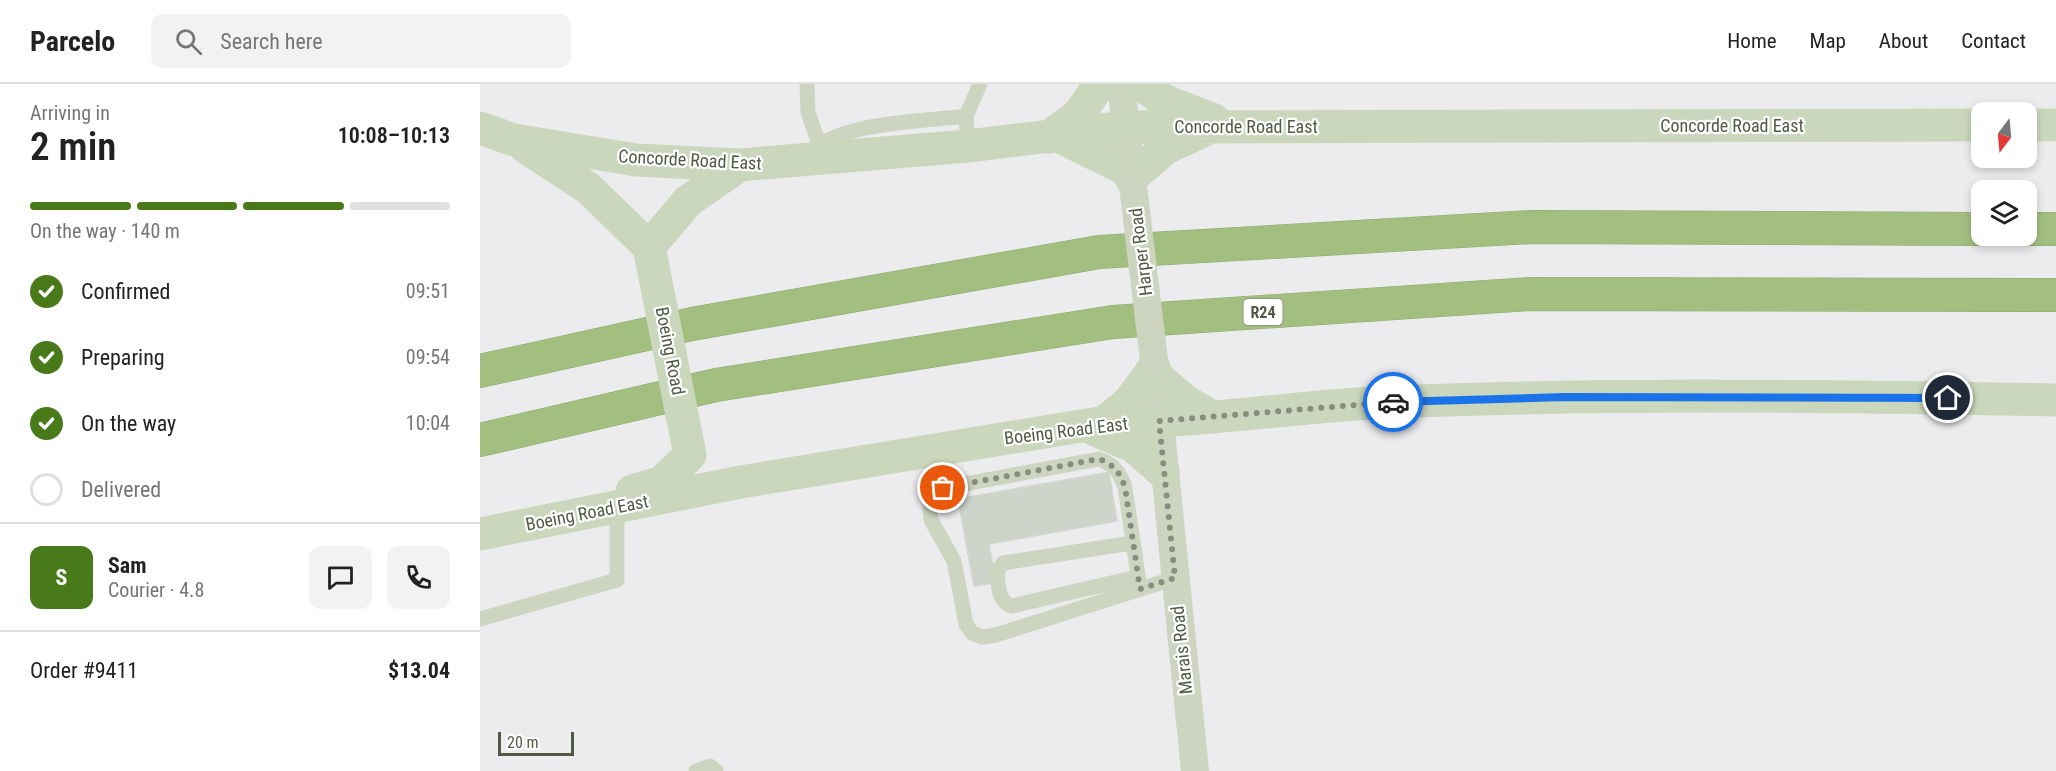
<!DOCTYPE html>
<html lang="en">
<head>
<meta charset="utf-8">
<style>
  body { margin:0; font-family:"Roboto Condensed",sans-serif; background:#f2f2f2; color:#222; height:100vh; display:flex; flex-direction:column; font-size:22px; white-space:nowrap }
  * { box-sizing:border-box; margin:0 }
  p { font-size:20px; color:#767676 }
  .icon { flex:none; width:33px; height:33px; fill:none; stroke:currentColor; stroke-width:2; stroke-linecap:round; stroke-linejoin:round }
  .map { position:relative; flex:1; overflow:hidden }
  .panel { display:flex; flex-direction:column; background:#fff; width:480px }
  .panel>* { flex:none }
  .needle { width:39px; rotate:196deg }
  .controls { position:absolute; left:1491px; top:18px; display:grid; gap:12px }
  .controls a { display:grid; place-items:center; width:66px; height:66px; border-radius:12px; background:#fff; box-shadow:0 3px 9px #0003; font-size:30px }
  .scale { position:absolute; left:18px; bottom:15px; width:76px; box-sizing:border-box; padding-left:6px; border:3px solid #515a43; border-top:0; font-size:16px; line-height:21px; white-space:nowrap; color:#515a43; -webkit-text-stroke:4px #fff; paint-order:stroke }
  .pin { position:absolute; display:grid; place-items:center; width:51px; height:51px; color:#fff; margin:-26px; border:3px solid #fff; border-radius:50%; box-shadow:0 2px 6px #0007 }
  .courier { position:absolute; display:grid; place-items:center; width:60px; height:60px; margin:-30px; border:4px solid #1a73e8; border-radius:50%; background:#fff; color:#222; box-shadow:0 2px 8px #0007 }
  .overview em { font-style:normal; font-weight:600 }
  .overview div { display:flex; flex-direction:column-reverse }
  .overview { display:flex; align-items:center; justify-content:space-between; height:102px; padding:0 30px }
  h1 { font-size:39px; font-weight:600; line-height:45px }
  .bar { display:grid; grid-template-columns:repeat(4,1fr); gap:9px 6px; align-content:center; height:72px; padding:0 30px }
  .bar i { height:8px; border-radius:4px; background:#e0e0e0 }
  .bar .on { background:#497a19 }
  .bar p { grid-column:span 4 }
  .line { display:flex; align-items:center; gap:15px; padding:0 30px; border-top:2px solid #e0e0e0 }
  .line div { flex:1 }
  .round { display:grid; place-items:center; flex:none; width:63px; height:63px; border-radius:12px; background:#f2f2f2 }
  ol { padding:0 30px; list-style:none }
  li { display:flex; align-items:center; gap:18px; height:66px }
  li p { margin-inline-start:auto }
  li .icon { padding:6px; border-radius:50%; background:#497a19; color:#fff; stroke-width:4 }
  li:last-child { color:#767676 }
  li i { width:33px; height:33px; border:3px solid #e0e0e0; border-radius:50% }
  header { display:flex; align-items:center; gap:36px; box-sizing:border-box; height:84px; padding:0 30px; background:#fff; border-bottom:2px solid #e0e0e0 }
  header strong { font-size:28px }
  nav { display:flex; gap:33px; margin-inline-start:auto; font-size:21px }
  .search { width:420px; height:54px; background:#f2f2f2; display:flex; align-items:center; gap:15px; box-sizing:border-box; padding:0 21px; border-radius:12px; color:#767676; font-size:22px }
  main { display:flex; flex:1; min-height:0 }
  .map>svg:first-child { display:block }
</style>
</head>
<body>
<header>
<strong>Parcelo</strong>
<div class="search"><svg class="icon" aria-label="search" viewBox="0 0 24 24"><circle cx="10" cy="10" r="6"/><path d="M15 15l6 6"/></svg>Search here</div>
<nav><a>Home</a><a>Map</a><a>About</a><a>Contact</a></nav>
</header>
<main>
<section class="panel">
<div class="overview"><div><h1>2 min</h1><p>Arriving in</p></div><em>10:08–10:13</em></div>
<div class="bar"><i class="on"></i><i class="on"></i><i class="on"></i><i></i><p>On the way · 140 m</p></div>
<ol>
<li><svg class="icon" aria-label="check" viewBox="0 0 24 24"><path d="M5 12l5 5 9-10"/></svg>Confirmed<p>09:51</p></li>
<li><svg class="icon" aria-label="check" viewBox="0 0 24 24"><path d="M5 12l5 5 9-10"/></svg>Preparing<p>09:54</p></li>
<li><svg class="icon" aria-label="check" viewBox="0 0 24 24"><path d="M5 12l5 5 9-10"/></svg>On the way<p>10:04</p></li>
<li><i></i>Delivered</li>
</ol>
<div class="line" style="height:108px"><b class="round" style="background:#497a19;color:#fff">S</b><div><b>Sam</b><p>Courier · 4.8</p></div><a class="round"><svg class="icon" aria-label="chat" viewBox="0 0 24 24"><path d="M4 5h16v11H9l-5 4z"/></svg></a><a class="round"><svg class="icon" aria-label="phone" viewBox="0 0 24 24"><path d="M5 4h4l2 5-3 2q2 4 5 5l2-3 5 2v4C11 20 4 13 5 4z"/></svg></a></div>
<div class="line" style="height:78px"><div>Order #9411</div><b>$13.04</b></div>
</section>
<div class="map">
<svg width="1576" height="687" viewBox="0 0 1576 687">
  <rect width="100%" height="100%" fill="#ececef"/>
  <path fill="#ced4ca" stroke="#d3d8cf" stroke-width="1.5" d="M629,388L637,437L509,460L516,499L494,502L478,415Z"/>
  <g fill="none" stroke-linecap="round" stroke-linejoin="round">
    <defs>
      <path id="motorway" d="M1546,145H1576
        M0,287L212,240L619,168L1052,143L1502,145
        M0,356L236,301L633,238L1050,210L1576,211"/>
    </defs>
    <use href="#motorway" stroke="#8daa6b" stroke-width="34"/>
    <path stroke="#cdd5c1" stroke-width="15" d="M327,0L328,28L339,60
      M488,62L486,32L500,0
      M328,69C364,37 439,38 486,32
      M652,459L523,479L517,488C519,501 517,518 532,522L657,493
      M660,505L645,403C639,388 635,381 619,375L463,404L450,423L451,436L474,477L486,540L492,549L502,553L516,551L695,494
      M0,535L137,496V423
      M216,687L230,682L236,687"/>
    <path stroke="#cdd5c1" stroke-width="28" d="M641,0L653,102
      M674,277L715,687"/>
    <path stroke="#cbd7bd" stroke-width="33" d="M660,0L685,17L734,36
      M1546,41H1576
      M0,44L34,56L156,76L260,81L488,62L646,43L1502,41
      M578,52L651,88
      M569,53L599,30L620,0
      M45,63L108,104L169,163L172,178
      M651,94L686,64L725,46
      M169,163L208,117L260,81
      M675,291L707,318L729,331
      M625,338L649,318L674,284
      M611,344L653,362L683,388
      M152,407L182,398L210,371
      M0,450L261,398L625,338C720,339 816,322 911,318C1132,309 1354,312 1576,316"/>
    <use href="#motorway" stroke="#a2bf80" stroke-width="33"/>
    <path stroke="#cdd5c1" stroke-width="28" d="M653,102L674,276"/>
    <path stroke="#cbd7bd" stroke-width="33" d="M172,178L209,366"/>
  </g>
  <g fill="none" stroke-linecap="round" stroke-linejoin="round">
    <path stroke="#878d7f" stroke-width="6" stroke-dasharray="0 10.8" d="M463,404L619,375C635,381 639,388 645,403L660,505L695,494L679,337L913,318"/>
    <path stroke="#1a73e8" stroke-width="8" d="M913,318L1085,313L1468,314"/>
  </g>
  <g text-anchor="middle" stroke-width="4.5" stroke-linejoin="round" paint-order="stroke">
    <rect fill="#fff" stroke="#858c7b" stroke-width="1.5" x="763.5" y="215" width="39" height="26" rx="4.5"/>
    <g font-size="16" font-weight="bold" fill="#515a43">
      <text x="783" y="234">R24</text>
    </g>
    <g font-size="18" fill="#515a43" stroke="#fff">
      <text x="1252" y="48">Concorde Road East</text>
      <text x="766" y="49">Concorde Road East</text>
      <text transform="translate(210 76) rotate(3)" y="6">Concorde Road East</text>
      <text transform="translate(661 168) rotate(-97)" y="6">Harper Road</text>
      <text transform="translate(190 267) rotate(79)" y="6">Boeing Road</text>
      <text transform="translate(586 347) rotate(-7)" y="6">Boeing Road East</text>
      <text transform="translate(107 429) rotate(-11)" y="6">Boeing Road East</text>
      <text transform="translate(702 566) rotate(-96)" y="6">Marais Road</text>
    </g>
  </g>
</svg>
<div class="controls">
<a><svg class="needle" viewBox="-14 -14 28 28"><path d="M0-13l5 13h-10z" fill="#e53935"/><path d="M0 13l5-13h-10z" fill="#767676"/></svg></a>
<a><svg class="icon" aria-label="layers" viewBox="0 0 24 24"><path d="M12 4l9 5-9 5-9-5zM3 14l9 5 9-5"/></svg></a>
</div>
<div class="scale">20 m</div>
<div class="pin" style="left:463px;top:404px;background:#ea580c"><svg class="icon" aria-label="bag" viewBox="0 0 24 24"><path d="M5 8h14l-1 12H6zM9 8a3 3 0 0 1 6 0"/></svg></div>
<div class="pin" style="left:1468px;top:314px;background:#1f2937"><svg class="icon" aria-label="home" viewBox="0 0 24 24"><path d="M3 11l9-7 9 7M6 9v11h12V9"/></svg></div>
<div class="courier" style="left:913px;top:318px"><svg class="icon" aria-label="car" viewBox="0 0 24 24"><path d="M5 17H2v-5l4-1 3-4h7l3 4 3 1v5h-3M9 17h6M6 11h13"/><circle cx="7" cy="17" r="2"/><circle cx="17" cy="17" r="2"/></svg></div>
</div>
</main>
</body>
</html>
